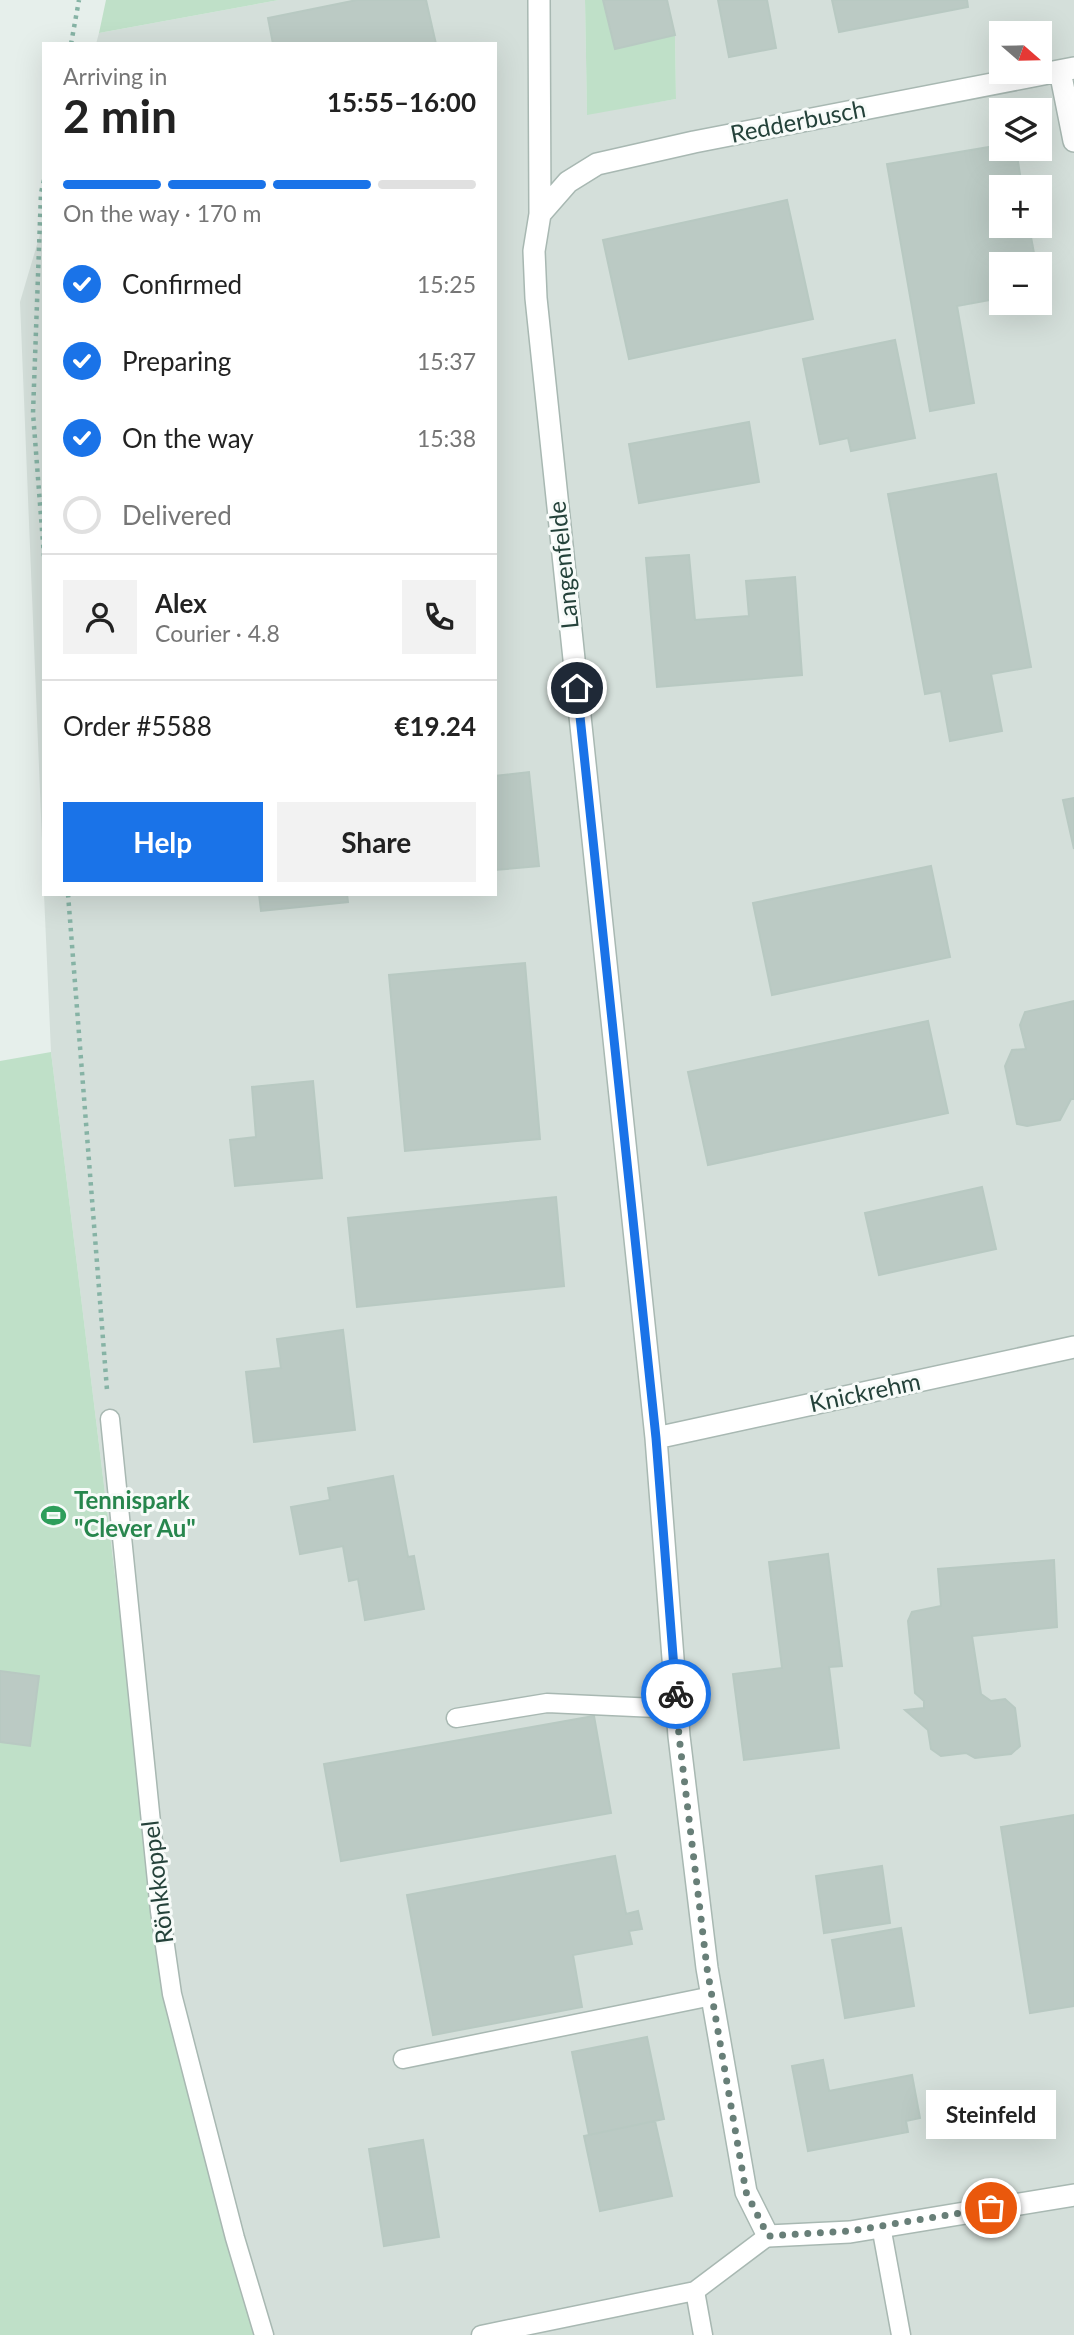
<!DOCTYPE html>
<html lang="en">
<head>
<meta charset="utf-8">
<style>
  body { margin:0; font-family:Lato,sans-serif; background:#f2f2f2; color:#222; height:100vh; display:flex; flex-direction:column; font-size:26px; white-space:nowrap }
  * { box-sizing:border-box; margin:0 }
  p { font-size:23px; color:#767676 }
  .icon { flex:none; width:38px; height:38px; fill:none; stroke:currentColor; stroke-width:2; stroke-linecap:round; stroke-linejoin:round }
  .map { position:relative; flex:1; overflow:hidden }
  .sheet { position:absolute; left:42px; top:42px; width:455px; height:854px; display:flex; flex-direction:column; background:#fff; border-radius:0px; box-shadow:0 7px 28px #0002 }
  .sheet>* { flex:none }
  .needle { width:46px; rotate:110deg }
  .tools { position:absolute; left:989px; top:21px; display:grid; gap:14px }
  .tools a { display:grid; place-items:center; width:63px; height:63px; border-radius:0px; background:#fff; box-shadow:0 7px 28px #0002; font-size:35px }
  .pin { position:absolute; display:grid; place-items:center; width:60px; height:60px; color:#fff; margin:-30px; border:4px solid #fff; border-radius:50%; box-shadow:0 2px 7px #0007 }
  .courier { position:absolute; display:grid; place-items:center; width:70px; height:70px; margin:-35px; border:5px solid #1a73e8; border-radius:50%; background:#fff; color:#222; box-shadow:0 2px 9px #0007 }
  .bubble { position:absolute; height:49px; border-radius:0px; background:#fff; box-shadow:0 7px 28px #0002; font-size:23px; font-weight:700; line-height:49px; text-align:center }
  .head em { font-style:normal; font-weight:700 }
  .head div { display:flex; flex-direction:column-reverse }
  .head { display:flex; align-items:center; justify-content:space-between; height:119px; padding:0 21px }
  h1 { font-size:46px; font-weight:700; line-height:52px }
  .bar { display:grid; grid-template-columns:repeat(4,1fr); gap:10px 7px; align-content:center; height:84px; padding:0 21px }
  .bar i { height:9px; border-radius:5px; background:#e0e0e0 }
  .bar .selected { background:#1a73e8 }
  .bar p { grid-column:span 4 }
  .line { display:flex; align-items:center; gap:18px; padding:0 21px; border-top:2px solid #e0e0e0 }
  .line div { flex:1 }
  .round { display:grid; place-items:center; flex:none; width:74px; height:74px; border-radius:0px; background:#f2f2f2 }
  ol { padding:0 21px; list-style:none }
  li { display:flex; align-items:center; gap:21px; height:77px }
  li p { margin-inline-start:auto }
  li .icon { padding:7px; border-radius:50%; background:#1a73e8; color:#fff; stroke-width:4 }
  li:last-child { color:#767676 }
  li i { width:38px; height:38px; border:4px solid #e0e0e0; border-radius:50% }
  .button { display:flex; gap:14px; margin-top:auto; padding:14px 21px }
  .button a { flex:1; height:80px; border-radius:0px; background:#1a73e8; color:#fff; font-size:28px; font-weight:700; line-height:80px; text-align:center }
  .button a+a { background:#f2f2f2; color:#222 }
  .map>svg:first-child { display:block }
</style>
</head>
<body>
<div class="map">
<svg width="1074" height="2335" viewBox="0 0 1074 2335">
  <rect width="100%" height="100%" fill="#e6efeb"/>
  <path fill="#d4dfda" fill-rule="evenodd" d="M279,0H585L587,114L676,99L675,35L667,0H1074V2335H269L163,1968L51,1052L44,894H495V44H96L99,33ZM1001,33H1040V72H1001ZM1001,110H1040V149H1001ZM1001,187H1040V226H1001ZM1001,264H1040V303H1001Z
    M44,221V890L20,302Z"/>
  <path fill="#bfe0c8" d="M106,0H279L99,33Z
    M585,0H603L615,49L675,35L676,99L587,115Z
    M51,1052L163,1968L269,2335H0V1061Z"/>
  <path fill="#bbcac4" stroke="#b8c9c2" stroke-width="2" d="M357,0H426L436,44H273L268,18Z
    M603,0H667L675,35L615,49Z
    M718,0H767L776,48L729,57Z
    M832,0H967L968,7L839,32Z
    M1001,145V149H1016L1022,187H1001V226H1029L1036,264H1001V298L957,306L974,403L930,411L887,164Z
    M787,200L813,319L629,359L603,240Z
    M895,340L915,438L851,451L848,438L820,444L803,359Z
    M749,422L759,482L639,503L629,444Z
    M996,474L1031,667L991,674L1002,731L950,741L941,691L925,694L888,494Z
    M689,555L695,620L749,616L746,581L795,577L802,675L657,687L646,558Z
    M529,772L539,866L495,870V776Z
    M1074,798V849L1063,800Z
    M931,866L950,957L772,995L753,903Z
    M259,894H347L348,902L261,911Z
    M525,963L540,1139L405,1151L389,975Z
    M1074,1001V1099H1071L1060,1120L1027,1126L1017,1124L1005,1066L1012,1050L1026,1049L1020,1025L1025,1012Z
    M928,1021L948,1113L708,1165L688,1072Z
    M313,1081L322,1178L235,1186L230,1140L256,1137L252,1087Z
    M982,1187L996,1249L879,1275L865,1213Z
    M556,1197L564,1286L357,1307L348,1218Z
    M343,1330L355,1430L254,1442L246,1372L281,1368L277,1339Z
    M393,1476L408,1557L414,1556L424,1609L365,1620L358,1579L349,1581L343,1546L300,1554L291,1507L330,1500L328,1488Z
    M828,1554L842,1666L829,1667L839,1748L744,1760L733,1674L782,1668L769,1562Z
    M1054,1560L1057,1627L972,1636L981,1694L991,1701L1005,1699L1015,1708L1020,1746L1011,1754L975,1758L966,1753L941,1756L931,1749L928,1730L905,1710L924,1708V1701L915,1693L908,1621L912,1612L941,1606L938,1569Z
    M0,1671L39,1676L30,1746L0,1742Z
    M594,1716L611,1813L341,1861L324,1764Z
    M1074,1815V2006L1030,2013L1001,1827Z
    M615,1856L626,1914L638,1911L642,1929L629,1931L632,1944L573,1955L582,2007L433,2035L407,1895Z
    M882,1866L890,1923L824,1933L816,1876Z
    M901,1928L914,2006L845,2018L832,1940Z
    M647,2037L664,2119L589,2135L572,2052Z
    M823,2060L829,2091L912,2075L920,2118L906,2121L908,2132L808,2151L792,2066Z
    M655,2121L672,2196L600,2211L584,2136Z
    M423,2140L439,2237L384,2246L369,2149Z"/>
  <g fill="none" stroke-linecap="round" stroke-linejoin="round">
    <defs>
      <path id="service" d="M110,1419L160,1911L172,1994L235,2238L264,2335
        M456,1718L547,1703L678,1709
        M403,2059L712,1996
        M881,2226L901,2335
        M695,2291L703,2335
        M481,2335L695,2291L768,2236"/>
      <path id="minor" d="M539,0L540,214L534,251L536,298L656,1438L679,1736L707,1968L746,2192L768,2236L850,2232L1074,2195
        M1060,71L1074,141
        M540,214L568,182L597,164L694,142L1074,68
        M656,1438L1074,1347"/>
    </defs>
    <use href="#service" stroke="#a8b8b2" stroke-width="21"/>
    <use href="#minor" stroke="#a8b8b2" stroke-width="24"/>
    <path stroke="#86b3a5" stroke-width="4.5" stroke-dasharray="3.5 5" stroke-linecap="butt" d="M71,44L79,0
      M44,180L41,193L33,413L44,556
      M68,894L107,1390"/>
    <use href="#service" stroke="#fff" stroke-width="18"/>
    <use href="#minor" stroke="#fff" stroke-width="21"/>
  </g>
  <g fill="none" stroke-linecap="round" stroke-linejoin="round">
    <path stroke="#687f78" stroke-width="7" stroke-dasharray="0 12.6" d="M676,1694L679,1736L707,1968L746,2192L768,2236L850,2231L991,2208"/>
    <path stroke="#1a73e8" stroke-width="9" d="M577,688L656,1438L676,1694"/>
  </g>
  <defs>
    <symbol id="stadium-bare" viewBox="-9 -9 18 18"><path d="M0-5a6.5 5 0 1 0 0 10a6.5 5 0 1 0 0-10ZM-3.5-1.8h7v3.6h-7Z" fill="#2e9e5b" stroke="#f7fbf9" stroke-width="2.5" paint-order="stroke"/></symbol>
  </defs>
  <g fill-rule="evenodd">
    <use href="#stadium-bare" x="36" y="1498" width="35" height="35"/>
  </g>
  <g text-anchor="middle" stroke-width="6" stroke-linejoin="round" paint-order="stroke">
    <g font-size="24" fill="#24423a" stroke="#f7fbf9">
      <text transform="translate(798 122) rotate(-11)" y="8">Redderbusch</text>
      <text transform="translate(564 565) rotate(-96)" y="8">Langenfelde</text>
      <text transform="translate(865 1393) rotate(-12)" y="8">Knickrehm</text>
      <text transform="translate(158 1882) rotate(-97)" y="8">Rönkkoppel</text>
    </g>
    <g font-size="24" font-weight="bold" fill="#27864d" stroke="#f7fbf9" text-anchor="start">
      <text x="74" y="1509">Tennispark<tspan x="74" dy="28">"Clever Au"</tspan></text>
    </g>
  </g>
</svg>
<div class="tools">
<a><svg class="needle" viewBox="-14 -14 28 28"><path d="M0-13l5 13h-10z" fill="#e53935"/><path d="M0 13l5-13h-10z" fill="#767676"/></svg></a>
<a><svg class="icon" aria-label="layers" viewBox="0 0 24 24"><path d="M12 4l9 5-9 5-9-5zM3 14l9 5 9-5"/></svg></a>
<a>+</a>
<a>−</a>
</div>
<div class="pin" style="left:991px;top:2208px;background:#ea580c"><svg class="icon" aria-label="bag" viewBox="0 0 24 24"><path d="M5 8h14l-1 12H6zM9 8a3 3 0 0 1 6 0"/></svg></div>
<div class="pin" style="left:577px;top:688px;background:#1f2937"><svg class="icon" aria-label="home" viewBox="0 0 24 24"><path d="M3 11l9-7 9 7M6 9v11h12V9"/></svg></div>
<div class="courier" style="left:676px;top:1694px"><svg class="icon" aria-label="bike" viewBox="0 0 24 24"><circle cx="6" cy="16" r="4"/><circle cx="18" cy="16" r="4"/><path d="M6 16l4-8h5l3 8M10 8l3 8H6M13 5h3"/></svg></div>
<div class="bubble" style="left:926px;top:2090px;width:130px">Steinfeld</div>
<section class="sheet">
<div class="head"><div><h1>2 min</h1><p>Arriving in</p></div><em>15:55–16:00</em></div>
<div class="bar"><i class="selected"></i><i class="selected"></i><i class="selected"></i><i></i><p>On the way · 170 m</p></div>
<ol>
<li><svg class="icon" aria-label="check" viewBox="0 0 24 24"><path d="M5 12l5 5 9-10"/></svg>Confirmed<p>15:25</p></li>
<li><svg class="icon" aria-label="check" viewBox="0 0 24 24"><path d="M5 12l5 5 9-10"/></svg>Preparing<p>15:37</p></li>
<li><svg class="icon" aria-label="check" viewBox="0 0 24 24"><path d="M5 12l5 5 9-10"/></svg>On the way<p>15:38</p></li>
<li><i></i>Delivered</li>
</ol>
<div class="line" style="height:126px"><a class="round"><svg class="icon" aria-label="person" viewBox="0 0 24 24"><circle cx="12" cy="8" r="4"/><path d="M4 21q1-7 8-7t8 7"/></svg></a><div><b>Alex</b><p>Courier · 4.8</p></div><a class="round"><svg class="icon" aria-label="phone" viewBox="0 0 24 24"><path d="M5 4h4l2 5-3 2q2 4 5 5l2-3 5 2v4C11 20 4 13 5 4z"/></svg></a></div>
<div class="line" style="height:91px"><div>Order #5588</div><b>€19.24</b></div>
<div class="button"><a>Help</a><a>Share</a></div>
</section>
</div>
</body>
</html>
